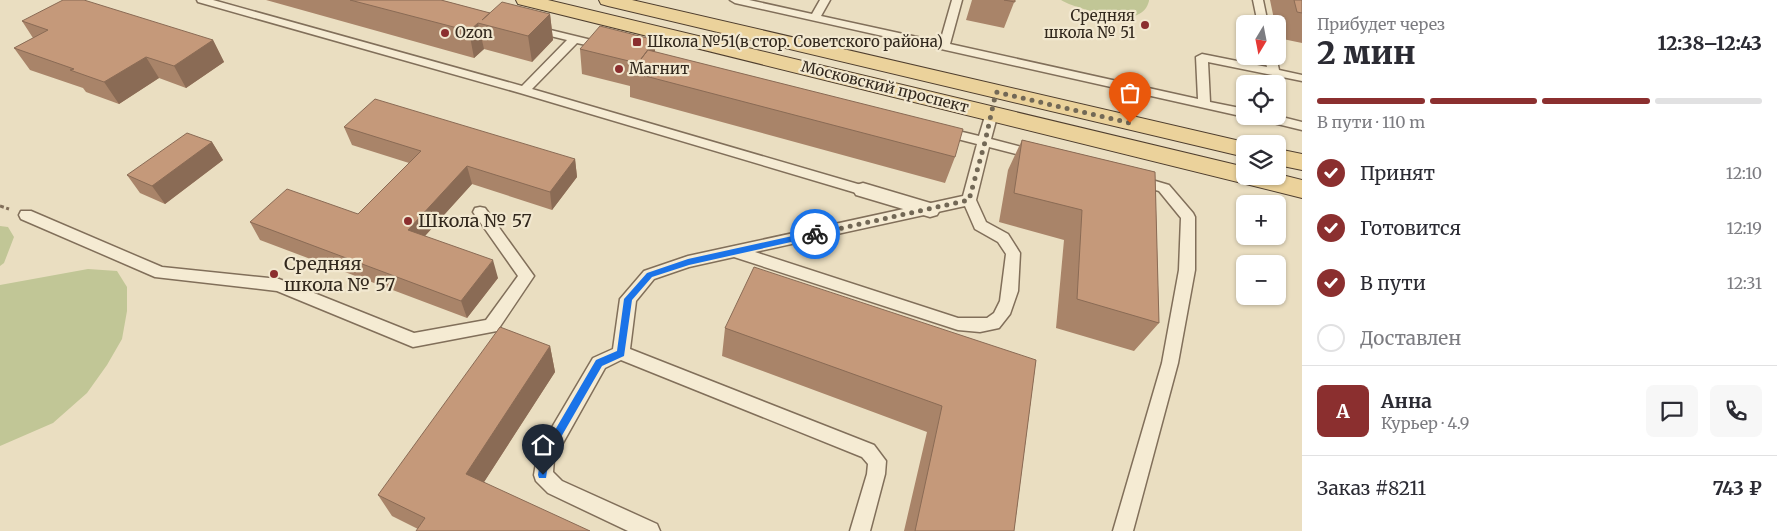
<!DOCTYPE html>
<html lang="ru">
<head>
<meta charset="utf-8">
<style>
  body { margin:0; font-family:Merriweather,serif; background:#f7f7f7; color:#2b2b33; height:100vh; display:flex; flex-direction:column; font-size:19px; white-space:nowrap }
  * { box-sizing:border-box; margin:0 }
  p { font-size:16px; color:#7c7c81 }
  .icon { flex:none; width:28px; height:28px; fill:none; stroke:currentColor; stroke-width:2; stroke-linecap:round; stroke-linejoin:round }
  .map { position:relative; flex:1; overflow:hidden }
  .sheet { display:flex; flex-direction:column; background:#fff; width:475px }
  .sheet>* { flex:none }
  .needle { width:32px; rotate:190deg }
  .tools { position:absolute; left:1236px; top:15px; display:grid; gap:10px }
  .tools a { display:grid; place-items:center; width:50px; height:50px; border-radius:8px; background:#fff; box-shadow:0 1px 4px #0004; font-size:25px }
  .pin { position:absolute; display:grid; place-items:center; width:42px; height:42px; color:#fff; margin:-51px -21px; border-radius:50% 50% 50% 0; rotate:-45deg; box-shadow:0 0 5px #0007 }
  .pin .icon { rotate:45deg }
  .courier { position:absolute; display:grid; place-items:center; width:50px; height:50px; margin:-25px; border:4px solid #1a73e8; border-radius:50%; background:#fff; color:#222; box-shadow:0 1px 6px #0007 }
  .summary em { font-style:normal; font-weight:800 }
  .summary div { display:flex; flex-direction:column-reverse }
  .summary { display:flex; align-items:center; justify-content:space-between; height:85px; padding:0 15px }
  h1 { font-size:32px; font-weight:800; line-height:38px }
  .bar { display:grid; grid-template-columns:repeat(4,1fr); gap:8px 5px; align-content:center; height:60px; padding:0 15px }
  .bar i { height:6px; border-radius:4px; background:#e1e1e2 }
  .bar .current { background:#8b2f2f }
  .bar p { grid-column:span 4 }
  .line { display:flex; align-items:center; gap:12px; padding:0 15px; border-top:1px solid #e1e1e2 }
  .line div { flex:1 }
  .round { display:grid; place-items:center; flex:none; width:52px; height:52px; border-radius:8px; background:#f7f7f7 }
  ol { padding:0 15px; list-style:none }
  li { display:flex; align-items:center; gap:15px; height:55px }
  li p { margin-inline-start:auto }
  li .icon { padding:5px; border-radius:50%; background:#8b2f2f; color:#fff; stroke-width:4 }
  li:last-child { color:#7c7c81 }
  li i { width:28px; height:28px; border:2px solid #e1e1e2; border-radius:50% }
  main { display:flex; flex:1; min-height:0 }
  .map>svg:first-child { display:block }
</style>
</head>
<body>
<main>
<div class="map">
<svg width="1302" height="531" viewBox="0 0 1302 531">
  <rect width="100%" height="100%" fill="#eadec1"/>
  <path fill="#c1c696" d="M1061,0H1149V1C1147,8 1144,12 1137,15C1123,21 1073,8 1061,0Z
    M0,226L8,227L14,237L4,263L0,266Z
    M88,269L117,271L127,287V311L122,339L107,365L87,393L53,423L0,446V285Z"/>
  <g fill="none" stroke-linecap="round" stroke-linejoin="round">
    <defs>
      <path id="service" d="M197,0H213L522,86L567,40L530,31L529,29L530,27L534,26L608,44L610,46L604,49L577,43L532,89L868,187L870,190L868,193L863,195L520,93L198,2Z
        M730,0H749L812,14L820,0H830L821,16L940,42L952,0H962L950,44L1198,99L1196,57L1202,54L1267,67L1264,56H1276L1279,70L1302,75V81L1208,62L1210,102L1245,109V116H1247L1245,117L735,3Z
        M1253,0H1263L1268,24H1258Z
        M992,109L998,113L991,139L1041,152L1043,155L1036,159L989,147L976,200L986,222L1008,234L1020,253L1018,291L1010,314L999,328L980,332L958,330L734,257L689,267L654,279L636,301L630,349L874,445L886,461L885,474L870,531H850L867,474L868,464L862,457L621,360L605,368L554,459L553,472L562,481L657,524L660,531H628L548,493L536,481L534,475L538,451L593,358L613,349L620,299L644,271L688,256L734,246L963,196L977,144L938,134L936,131L942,127L979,136L986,113ZM965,206L975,229L998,242L1006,254L1000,301L994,313L987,318H958L755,252Z
        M1255,116H1278L1302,122V130L1257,119Z
        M1135,175L1169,185L1193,213L1195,217V270L1178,363L1133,531H1113L1162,363L1179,270L1181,218L1159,191L1130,183L1128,180L1130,177Z
        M480,207L485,208L534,276L497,331L413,347L277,291L155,277L21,219L19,215L21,211H31L162,267L279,279L414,333L486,320L518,276L473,212L475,208Z"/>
      <path id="pedestrian" d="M863,183L937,205L940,210L937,215L930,217L856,195L853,190L856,185Z"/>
      <path id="primary" d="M516,0H548L1245,167V176H1278V174L1302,180V198L518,4Z
        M599,0H632L1253,144H1245V157L608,6L601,4Z
        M1278,149L1302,154V170L1278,165Z"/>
    </defs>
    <use href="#service" stroke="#816f5a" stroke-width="3"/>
    <use href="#pedestrian" stroke="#816f5a" stroke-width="3"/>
    <use href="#primary" stroke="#4f3e2e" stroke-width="2"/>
    <path stroke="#816f5a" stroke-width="3" stroke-dasharray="4 2.5" stroke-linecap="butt" d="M0,206L9,209"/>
    <use href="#service" fill="#f5ebd3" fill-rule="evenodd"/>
    <use href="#pedestrian" fill="#f5ebd3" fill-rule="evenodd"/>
    <use href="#primary" fill="#ebd29b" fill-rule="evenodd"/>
  </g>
  <path fill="#a98469" d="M266,0H441L490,13L550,14L553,40L532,62L484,49L474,58Z
    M972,0H1015L1004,28L966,20Z
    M1270,0H1302V43L1278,38V24H1275Z
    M22,21L213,40L224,62L186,88L159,78L119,104L86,92L83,88L30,70L14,48L33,38Z
    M580,49L655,52L955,157L945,183L630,97V86L582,74Z
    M344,127L575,159L577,177L552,210L472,184L425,236L498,278L467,318L260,240L250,222L358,214L409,163L352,145Z
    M1022,140L1155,172L1159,323L1134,351L1056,328L1064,240L999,222L1008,170Z
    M212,142L223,160L165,204L140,193L127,175Z
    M725,328L1036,360L1014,531H904L927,432L722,356Z
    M550,346L555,372L484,482L418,529L392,516L378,495Z"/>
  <path fill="#8a6b55" d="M550,14L553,40L532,62L528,36Z
    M478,23L484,49L474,58L469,31Z
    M213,40L224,62L186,88L174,66Z
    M655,40V65L641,59Z
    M146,57L159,78L119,104L104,82Z
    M212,142L223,160L165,204L152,186Z
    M575,159L577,177L552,210L550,192Z
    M467,166L472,184L414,248L408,230Z
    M493,260L498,278L467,318L461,301Z
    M550,346L555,372L475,496L466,474Z"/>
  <path fill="#c5997a" stroke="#8a6b55" d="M63,0H84L213,40L174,66L146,57L104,82L70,70L74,69L14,48L48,30L22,21Z
    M350,0H441L490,13L482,20L502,2L550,14L528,36L478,23L469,31Z
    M1004,0H1015V2Z
    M1294,0H1302V13L1297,12Z
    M600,26L655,40L641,59L648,50L963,129L955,157L630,72L637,63L580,49Z
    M375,99L575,159L550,192L467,166L408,230L493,260L461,301L250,222L287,189L358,214L421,151L344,127Z
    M187,133L212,142L152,186L127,175Z
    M1022,140L1155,172L1159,323L1077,299L1082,210L1014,193Z
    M754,267L1036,360L1014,531H915L942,406L725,328Z
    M500,327L550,346L466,474L590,531H416L425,518L378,495Z"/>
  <path fill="#1a73e8" d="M815,231L819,234L818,236L689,265L652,277L632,300L624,356L602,366L549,458L546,478H539L538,475L541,454L596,360L617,351L624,299L647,273L688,259Z"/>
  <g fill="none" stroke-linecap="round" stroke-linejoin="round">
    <path stroke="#726856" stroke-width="5" stroke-dasharray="0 9" d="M815,234L969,200L985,142L996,92L1130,123"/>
  </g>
  <g fill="#8b2f2f" stroke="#f2e8d0" stroke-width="2">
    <circle cx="1145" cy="25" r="5"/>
    <circle cx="445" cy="33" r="5"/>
    <rect x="632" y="37" width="10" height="10" rx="2.5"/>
    <circle cx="619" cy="69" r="5"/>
    <circle cx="408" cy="221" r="5"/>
    <circle cx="274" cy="274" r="5"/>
  </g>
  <g text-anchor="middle" stroke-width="4.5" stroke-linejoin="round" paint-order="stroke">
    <g font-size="15" fill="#32281d" stroke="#f2e8d0" text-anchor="start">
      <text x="1135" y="21" text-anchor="end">Средняя<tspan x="1135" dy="17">школа № 51</tspan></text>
      <text x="455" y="38">Ozon</text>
      <text x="647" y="47">Школа №51(в стор. Советского района)</text>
      <text x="629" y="74">Магнит</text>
    </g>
    <g font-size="15" fill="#32281d" stroke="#f2e8d0">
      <text transform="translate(885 87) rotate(14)" y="5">Московский проспект</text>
    </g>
    <g font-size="18" fill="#32281d" stroke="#f2e8d0" text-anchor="start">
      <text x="418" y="227">Школа № 57</text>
      <text x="284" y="270">Средняя<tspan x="284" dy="21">школа № 57</tspan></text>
    </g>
  </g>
</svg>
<div class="tools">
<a><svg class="needle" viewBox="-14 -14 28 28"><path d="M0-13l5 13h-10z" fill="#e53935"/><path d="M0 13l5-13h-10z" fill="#7c7c81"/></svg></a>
<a><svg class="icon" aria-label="locate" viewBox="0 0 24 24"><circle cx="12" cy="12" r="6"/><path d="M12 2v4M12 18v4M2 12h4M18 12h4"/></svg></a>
<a><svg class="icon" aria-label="layers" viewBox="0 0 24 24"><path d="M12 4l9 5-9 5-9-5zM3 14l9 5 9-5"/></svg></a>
<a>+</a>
<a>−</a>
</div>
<div class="pin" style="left:1130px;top:123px;background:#ea580c"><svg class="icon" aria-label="bag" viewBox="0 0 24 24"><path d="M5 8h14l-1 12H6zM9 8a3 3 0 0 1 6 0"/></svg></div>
<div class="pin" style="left:543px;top:475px;background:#1f2937"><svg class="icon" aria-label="home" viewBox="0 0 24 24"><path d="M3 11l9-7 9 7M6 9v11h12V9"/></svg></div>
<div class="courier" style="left:815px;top:234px"><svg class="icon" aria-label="bike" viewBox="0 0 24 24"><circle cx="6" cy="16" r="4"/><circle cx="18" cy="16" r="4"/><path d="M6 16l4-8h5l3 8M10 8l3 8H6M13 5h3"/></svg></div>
</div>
<section class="sheet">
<div class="summary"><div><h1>2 мин</h1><p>Прибудет через</p></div><em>12:38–12:43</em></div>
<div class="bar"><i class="current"></i><i class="current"></i><i class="current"></i><i></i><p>В пути · 110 m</p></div>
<ol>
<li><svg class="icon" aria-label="check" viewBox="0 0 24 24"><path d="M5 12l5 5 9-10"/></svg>Принят<p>12:10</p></li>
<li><svg class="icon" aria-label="check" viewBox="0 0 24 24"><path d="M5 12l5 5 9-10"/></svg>Готовится<p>12:19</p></li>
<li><svg class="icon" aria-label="check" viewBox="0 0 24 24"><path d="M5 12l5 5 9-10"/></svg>В пути<p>12:31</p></li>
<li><i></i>Доставлен</li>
</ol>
<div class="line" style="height:90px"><b class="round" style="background:#8b2f2f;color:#fff">А</b><div><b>Анна</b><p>Курьер · 4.9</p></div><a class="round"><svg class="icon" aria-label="chat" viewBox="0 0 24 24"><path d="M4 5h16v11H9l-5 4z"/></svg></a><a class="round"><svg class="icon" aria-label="phone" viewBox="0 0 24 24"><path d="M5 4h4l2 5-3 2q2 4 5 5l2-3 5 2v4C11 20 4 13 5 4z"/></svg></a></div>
<div class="line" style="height:65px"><div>Заказ #8211</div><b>743 ₽</b></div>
</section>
</main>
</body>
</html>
